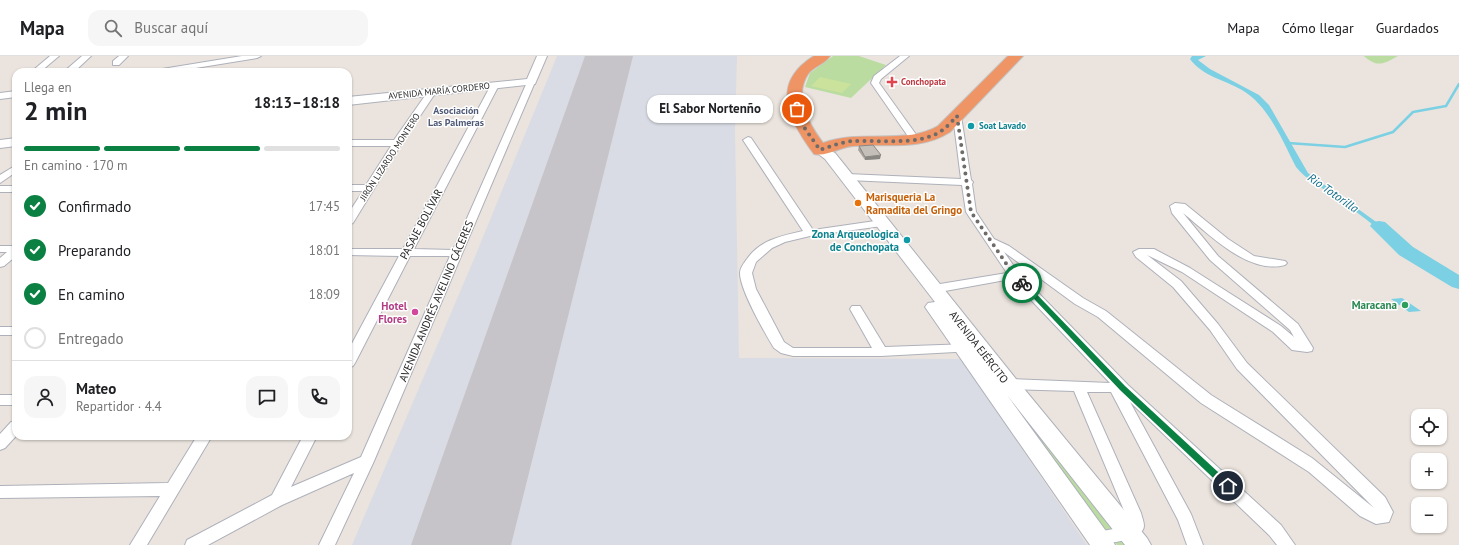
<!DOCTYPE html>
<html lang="es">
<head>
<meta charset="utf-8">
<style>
  body { margin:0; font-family:"PT Sans",sans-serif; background:#f6f6f6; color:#202124; height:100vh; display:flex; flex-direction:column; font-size:15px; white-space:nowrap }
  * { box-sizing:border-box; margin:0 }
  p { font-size:13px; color:#757577 }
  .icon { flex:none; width:22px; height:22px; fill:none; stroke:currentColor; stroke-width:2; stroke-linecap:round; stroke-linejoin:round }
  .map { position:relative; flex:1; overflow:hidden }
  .side { position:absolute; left:12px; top:12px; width:340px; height:372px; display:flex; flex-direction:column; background:#fff; border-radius:12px; box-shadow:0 1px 3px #0004 }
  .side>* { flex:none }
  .tools { position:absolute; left:1411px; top:353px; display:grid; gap:8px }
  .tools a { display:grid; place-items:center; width:36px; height:36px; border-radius:8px; background:#fff; box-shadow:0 1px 3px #0004; font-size:20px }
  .pin { position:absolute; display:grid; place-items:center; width:34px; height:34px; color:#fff; margin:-17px; border:2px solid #fff; border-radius:50%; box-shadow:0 1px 4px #0007 }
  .courier { position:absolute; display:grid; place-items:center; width:40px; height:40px; margin:-20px; border:3px solid #0b8043; border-radius:50%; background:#fff; color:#222; box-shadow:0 1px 5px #0007 }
  .bubble { position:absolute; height:28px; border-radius:12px; background:#fff; box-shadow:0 1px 3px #0004; font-size:13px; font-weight:600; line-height:28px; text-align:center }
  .overview em { font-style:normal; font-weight:600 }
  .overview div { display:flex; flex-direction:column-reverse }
  .overview { display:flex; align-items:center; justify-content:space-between; height:68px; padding:0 12px }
  h1 { font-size:26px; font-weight:600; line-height:30px }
  .bar { display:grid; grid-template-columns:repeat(4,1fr); gap:6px 4px; align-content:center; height:48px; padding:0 12px }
  .bar i { height:5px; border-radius:3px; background:#e0e0e0 }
  .bar .active { background:#0b8043 }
  .bar p { grid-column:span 4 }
  .line { display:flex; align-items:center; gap:10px; padding:0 12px; border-top:1px solid #e0e0e0 }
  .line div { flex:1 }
  .round { display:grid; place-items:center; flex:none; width:42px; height:42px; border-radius:12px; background:#f6f6f6 }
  ol { padding:0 12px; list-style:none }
  li { display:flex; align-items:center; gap:12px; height:44px }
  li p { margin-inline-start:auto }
  li .icon { padding:4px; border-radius:50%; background:#0b8043; color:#fff; stroke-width:4 }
  li:last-child { color:#757577 }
  li i { width:22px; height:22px; border:2px solid #e0e0e0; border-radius:50% }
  header { display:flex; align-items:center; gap:24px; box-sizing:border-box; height:56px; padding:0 20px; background:#fff; border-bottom:1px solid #e0e0e0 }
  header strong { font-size:19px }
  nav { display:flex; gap:22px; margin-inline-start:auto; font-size:14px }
  .search { width:280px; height:36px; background:#f6f6f6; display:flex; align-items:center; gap:10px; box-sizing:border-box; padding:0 14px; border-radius:12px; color:#757577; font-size:15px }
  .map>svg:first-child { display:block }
</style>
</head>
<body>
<header>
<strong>Mapa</strong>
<div class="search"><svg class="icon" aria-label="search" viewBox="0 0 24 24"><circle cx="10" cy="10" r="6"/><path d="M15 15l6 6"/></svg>Buscar aquí</div>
<nav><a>Mapa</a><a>Cómo llegar</a><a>Guardados</a></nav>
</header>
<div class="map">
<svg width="1459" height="489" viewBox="0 0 1459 489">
  <rect width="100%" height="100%" fill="#ebe4de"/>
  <path fill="#d9dce4" d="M557,0H737L735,73L739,302L961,303L1087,489H352L474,203Z"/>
  <path fill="#badca0" d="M833,0H859L886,9L851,42L805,31L810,17Z
    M1364,0H1398C1384,8 1377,12 1364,0Z
    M1036,379H1039L1127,489H1117L1035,382Z"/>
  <path fill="#cbe29c" d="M820,21L851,28L842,37L811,30Z"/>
  <path fill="#7bd0e3" d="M1192,0H1206L1198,4L1210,13L1259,39L1269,49L1308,117L1386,173L1403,187L1396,188C1377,171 1356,155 1335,141C1322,131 1306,124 1296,111C1282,84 1269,50 1242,34C1225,24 1202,20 1190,3Z
    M1402,242L1421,255L1409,256L1391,243Z"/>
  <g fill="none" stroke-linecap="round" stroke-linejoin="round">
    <path stroke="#7bd0e3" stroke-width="2.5" d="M1288,87L1345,91L1393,76L1413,56L1446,50L1459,28"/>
    <path fill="#7bd0e3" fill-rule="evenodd" d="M1379,165L1385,166L1413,191L1459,219V233L1452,231L1399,199L1370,170L1373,166Z"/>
    <path fill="#c6c4c8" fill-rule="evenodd" d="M585,0H633L511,489H411Z"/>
    <defs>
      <path id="street" d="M50,0H59L40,16H31Z
        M82,0H91L74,16H67V13Z
        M119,0H128L119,9H113V5Z
        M242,0H261L257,2L171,16H152L156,14Z
        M900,0H909L881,23L879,27L920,84L915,87L912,86L871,27L874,20Z
        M528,24H531L535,26L374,405L335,489H319L354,417L282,449L208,489H185L187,484L272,439L303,380H317L291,431L361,401L450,200H410L355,307L353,310L348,312V295L399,200L348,199V193H403L491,29L495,27H498L499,29L414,193L453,194Z
        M429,34H432L436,36L402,87L353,167L348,170V158L363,135H348V129H366L391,90H348V84H394Z
        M16,35V41L0,43V37Z
        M957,57L961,60L971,124L973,126L972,128L976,156L994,183L1009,190L1083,242L1106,255L1211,339L1312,402L1374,452L1237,313L1210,274L1173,231L1136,201L1133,196L1139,193H1154L1190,212L1281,270L1294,281L1290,274L1210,204L1172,157L1170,150L1175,147L1185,148L1228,183L1254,200L1285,205L1287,207L1285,209C1248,219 1209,178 1183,157L1218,200L1298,268L1313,292L1312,295L1307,296L1292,294L1273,276L1182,216L1147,199L1181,225L1218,268L1247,307L1385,441L1393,456L1389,466L1376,468L1360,460L1309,416L1201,347L1098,261L1075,248L1004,196L1018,216L1128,329L1281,469L1295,489H1277L1269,479L1130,346L1191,458L1203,489H1187L1178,464L1111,336H1087L1141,457C1142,461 1144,466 1144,470C1143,485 1103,489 1092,487L1090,482L1092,477L1124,471L1127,468L1125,457L1074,335L1009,333L1004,331L1002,328L1004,325L1009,323L1110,327L1011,223L934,237L930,236L928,233L930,230L934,229L1007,217L966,156L962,129L847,124L842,121L847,118L961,123L953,60Z
        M748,81L751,82L813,174L882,164L887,167L882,170L810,180L785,186L772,192L756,206L752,217L756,233L784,286L793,292H872L850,253L852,250H860L885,291L969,288L974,289L975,292L974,295L881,300H793L781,297L774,292C765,277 740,234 740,217C740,212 744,207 747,203C760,184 781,180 803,175L743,84Z
        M13,111L16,112V116L0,127V119Z
        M0,130H16V136H0Z
        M0,190H16V200L4,210L0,211V202L7,196H0Z
        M0,271H16V279H0Z
        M0,339H16V349H0Z
        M16,365V380L5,392L0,394V378L11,366Z
        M197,380H212L147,489H130L160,440L0,442V430L168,427Z"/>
      <path id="secondary" d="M537,0H547L535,28L348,49V41L527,23Z
        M16,82V90L0,92V84Z
        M820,90L835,97L1016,323L1147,482L1151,489H1125L1007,339L1111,482L1115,489H1090L925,251L928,247L935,246L825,103L813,94L815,91Z"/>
      <path id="highway" d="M814,0H830C825,8 814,10 808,18C793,41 809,68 823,87C860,73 906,89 938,70L1008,0H1023L950,76C921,95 886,87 853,90C840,91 827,101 814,98C789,64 769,28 814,0Z"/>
    </defs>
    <use href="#street" stroke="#aeb1ba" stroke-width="2"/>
    <use href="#secondary" stroke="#aeb1ba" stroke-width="2"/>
    <use href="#highway" stroke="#c3c3c3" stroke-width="2"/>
    <use href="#street" fill="#fff" fill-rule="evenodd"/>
    <use href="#secondary" fill="#fff" fill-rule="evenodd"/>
    <use href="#highway" fill="#ef9565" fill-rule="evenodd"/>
  </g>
  <path fill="#a9a49f" d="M859,90L880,103L865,104L858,94Z"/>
  <path fill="#898682" d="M881,99L880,103L865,104V101Z"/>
  <path fill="#c4bfb9" stroke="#898682" d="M873,89L881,99L865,101L859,90Z"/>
  <path fill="#0b8043" d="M1020,225H1024L1125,330L1231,428L1232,430L1231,433H1225L1120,334L1020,228Z"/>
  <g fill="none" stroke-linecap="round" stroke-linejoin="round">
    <path stroke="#6e6b69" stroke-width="4" stroke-dasharray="0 7.2" d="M797,53L799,64L820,94C831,90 842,86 853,85C878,84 913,89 936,78C945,74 951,66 957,60L971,156L1014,219L1022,227"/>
  </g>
  <path fill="#e0444e" stroke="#fff" stroke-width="1.5" d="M890 20h4v4h4v4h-4v4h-4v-4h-4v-4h4z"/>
  <g fill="#0f9aa8" stroke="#fff" stroke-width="1.5">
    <circle cx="971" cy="70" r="4"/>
    <circle cx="907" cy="184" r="4"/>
  </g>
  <circle fill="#e8710a" stroke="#fff" stroke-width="1.5" cx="858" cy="147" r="4"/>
  <circle fill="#2e9e5b" stroke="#fff" stroke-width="1.5" cx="1405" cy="249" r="4"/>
  <circle fill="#d1479c" stroke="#fff" stroke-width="1.5" cx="415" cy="256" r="4"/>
  <g text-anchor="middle" stroke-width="3" stroke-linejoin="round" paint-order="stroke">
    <g font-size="9" font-weight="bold" fill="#be3a42" stroke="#fff" text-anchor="start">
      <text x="901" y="29">Conchopata</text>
    </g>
    <g font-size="9" fill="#2a2a2a" stroke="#fff">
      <text transform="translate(439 35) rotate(-6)" y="3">AVENIDA MARÍA CORDERO</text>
      <text transform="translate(390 101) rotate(-57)" y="3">JIRÓN LIZARDO MONTERO</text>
    </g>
    <g font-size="9" font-weight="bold" fill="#0d838f" stroke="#fff" text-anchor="start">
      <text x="979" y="73">Soat Lavado</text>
    </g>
    <g font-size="10" font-weight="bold" fill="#4f5a77" stroke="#fff">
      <text x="456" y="58">Asociación<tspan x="456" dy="12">Las Palmeras</tspan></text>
    </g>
    <g font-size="11" font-weight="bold" fill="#c56008" stroke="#fff" text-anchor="start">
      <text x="866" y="145">Marisqueria La<tspan x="866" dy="13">Ramadita del Gringo</tspan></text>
    </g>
    <g font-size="11" fill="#2a2a2a" stroke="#fff">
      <text transform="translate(421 168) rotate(-62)" y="4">PASAJE BOLÍVAR</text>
      <text transform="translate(436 245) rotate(-67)" y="4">AVENIDA ANDRÉS AVELINO CÁCERES</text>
      <text transform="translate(979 291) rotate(52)" y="4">AVENIDA EJÉRCITO</text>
    </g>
    <g font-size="11" font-weight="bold" fill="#0d838f" stroke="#fff" text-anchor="end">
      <text x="899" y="182">Zona Arqueologica<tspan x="899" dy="13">de Conchopata</tspan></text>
    </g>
    <g font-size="11" font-weight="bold" fill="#27864d" stroke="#fff" text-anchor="end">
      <text x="1397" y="253">Maracana</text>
    </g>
    <g font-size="11" font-weight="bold" fill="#b23c85" stroke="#fff" text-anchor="end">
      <text x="407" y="254">Hotel<tspan x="407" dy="13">Flores</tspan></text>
    </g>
    <g font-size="12" font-style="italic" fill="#1a718e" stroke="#fff">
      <text transform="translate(1333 137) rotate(35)" y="4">Rio Totorilla</text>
    </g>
  </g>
</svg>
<div class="tools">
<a><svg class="icon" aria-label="locate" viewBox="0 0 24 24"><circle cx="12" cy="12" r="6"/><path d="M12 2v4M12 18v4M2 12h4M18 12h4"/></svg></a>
<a>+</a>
<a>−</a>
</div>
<div class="pin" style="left:797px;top:53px;background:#ea580c"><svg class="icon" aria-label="bag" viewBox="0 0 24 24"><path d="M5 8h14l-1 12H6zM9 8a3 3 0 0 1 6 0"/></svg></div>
<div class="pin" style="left:1228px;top:430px;background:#1f2937"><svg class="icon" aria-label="home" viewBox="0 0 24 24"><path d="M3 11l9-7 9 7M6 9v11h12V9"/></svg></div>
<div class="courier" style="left:1022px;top:227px"><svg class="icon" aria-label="bike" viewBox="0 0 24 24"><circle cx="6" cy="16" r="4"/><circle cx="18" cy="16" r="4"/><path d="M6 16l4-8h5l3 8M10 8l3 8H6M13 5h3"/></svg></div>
<div class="bubble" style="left:647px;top:39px;width:126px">El Sabor Nortenño</div>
<section class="side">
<div class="overview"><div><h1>2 min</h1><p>Llega en</p></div><em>18:13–18:18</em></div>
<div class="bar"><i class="active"></i><i class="active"></i><i class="active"></i><i></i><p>En camino · 170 m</p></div>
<ol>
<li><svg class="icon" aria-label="check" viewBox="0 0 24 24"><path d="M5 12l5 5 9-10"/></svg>Confirmado<p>17:45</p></li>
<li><svg class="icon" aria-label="check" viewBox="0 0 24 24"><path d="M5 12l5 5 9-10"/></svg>Preparando<p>18:01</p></li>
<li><svg class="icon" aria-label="check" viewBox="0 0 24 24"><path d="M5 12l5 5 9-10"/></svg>En camino<p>18:09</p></li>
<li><i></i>Entregado</li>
</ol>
<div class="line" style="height:72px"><a class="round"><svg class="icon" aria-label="person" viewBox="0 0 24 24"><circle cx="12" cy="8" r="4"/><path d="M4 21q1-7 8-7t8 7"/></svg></a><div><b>Mateo</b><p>Repartidor · 4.4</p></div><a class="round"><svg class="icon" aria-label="chat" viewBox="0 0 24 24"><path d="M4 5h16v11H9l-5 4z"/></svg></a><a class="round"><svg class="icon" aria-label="phone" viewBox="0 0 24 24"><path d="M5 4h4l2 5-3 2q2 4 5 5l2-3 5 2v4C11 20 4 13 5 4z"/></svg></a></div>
</section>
</div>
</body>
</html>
